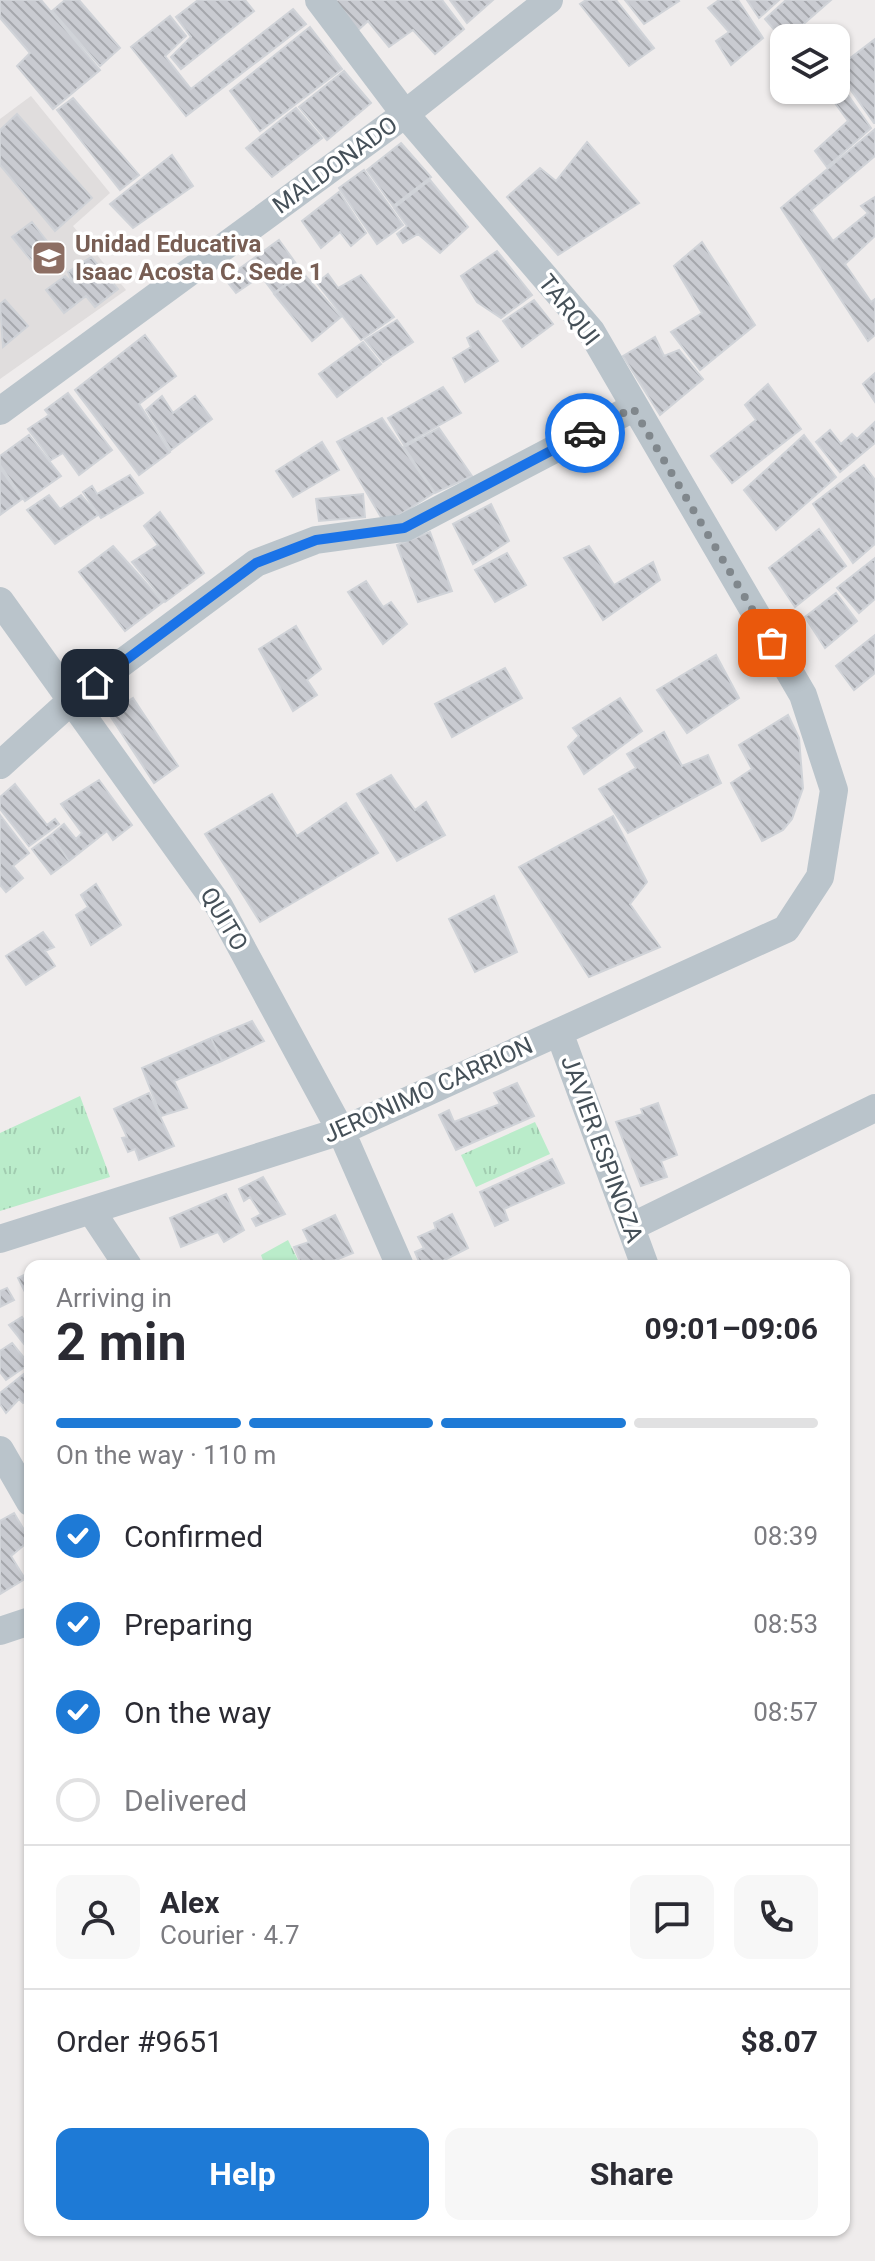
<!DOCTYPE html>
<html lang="en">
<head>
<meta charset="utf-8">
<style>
  body { margin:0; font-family:Roboto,sans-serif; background:#f7f7f7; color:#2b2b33; height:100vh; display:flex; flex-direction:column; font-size:30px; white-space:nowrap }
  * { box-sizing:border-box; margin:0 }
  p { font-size:26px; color:#7c7c81 }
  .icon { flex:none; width:44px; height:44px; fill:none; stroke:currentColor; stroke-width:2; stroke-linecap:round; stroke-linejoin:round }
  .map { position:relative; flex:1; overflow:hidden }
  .side { position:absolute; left:24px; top:1260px; width:826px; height:976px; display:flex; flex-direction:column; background:#fff; border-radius:16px; box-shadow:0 2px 6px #0004 }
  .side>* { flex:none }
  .fabs { position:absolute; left:770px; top:24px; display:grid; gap:16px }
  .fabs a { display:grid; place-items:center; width:80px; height:80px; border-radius:16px; background:#fff; box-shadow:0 2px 6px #0004; font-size:40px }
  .pin { position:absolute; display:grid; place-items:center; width:68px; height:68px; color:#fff; margin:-34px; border-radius:16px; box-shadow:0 4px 12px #0006 }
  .courier { position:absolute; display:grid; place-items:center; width:80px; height:80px; margin:-40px; border:6px solid #1a73e8; border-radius:50%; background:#fff; color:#222; box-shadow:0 2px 10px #0007 }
  .overview em { font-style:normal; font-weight:700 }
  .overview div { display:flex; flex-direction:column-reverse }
  .overview { display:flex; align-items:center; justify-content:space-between; height:136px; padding:0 32px }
  h1 { font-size:52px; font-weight:700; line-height:60px }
  .bar { display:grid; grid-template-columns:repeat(4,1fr); gap:12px 8px; align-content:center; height:96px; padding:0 32px }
  .bar i { height:10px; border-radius:6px; background:#e1e1e2 }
  .bar .active { background:#1e7ad6 }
  .bar p { grid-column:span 4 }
  .line { display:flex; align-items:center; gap:20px; padding:0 32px; border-top:2px solid #e1e1e2 }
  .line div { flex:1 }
  .round { display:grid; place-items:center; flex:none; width:84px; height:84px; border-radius:16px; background:#f7f7f7 }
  ol { padding:0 32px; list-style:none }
  li { display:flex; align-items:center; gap:24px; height:88px }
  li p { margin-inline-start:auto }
  li .icon { padding:8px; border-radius:50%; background:#1e7ad6; color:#fff; stroke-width:4 }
  li:last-child { color:#7c7c81 }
  li i { width:44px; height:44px; border:4px solid #e1e1e2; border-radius:50% }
  .cta { display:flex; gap:16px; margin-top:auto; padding:16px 32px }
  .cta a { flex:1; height:92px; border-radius:16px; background:#1e7ad6; color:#fff; font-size:32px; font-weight:700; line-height:92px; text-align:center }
  .cta a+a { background:#f7f7f7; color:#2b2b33 }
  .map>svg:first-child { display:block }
</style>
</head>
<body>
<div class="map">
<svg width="875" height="2261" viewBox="0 0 875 2261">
  <defs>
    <pattern id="grass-tufts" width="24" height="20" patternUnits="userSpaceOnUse" patternTransform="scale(2)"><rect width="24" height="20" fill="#baecca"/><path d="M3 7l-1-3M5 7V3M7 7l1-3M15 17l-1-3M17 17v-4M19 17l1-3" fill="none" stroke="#a1ccb0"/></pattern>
    <pattern id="building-back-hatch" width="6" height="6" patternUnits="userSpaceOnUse" patternTransform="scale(2)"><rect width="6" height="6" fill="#c9cbd1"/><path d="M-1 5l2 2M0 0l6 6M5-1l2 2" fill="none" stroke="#a5a7ac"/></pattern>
  </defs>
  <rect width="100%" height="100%" fill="#efecec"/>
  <path fill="#e0dddd" d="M31,96L110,193L73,226L126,290L0,379V119Z"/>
  <path fill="url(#grass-tufts)" d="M80,1096L110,1177L0,1211V1133Z
    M535,1122L550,1154L476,1187L461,1155Z
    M288,1240L301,1266H265L261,1255Z"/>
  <path fill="url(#building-back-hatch)" stroke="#d0d3d8" stroke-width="2" d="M0,0H41L100,70L53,109L17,66L30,53L0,18Z
    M65,0H79L120,48L100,66L52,11Z
    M198,0H245L254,11L181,69L171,57L191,37L176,17Z
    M330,0H442L464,29L435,54L413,30L389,47L368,21L356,32Z
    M450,0H493L467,23Z
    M586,0H616L654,48L629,66L580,4Z
    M625,0H678L679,1L644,24Z
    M719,0H738L763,38L731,65L716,41L729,32L708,8Z
    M747,0H779L759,18Z
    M786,0H831L784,41L765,19Z
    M293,9L306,24L186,116L131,47L170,16L186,36L165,56L191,89Z
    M310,27L342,69L260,131L230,91Z
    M875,39V123H874L836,69Z
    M344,71L371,103L327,140L299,107Z
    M848,95L871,128L827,167L815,151L848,121L835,103Z
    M73,98L139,175L120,190L57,110Z
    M296,108L322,138L272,177L246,148Z
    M17,114L92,198L55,231L0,165V130Z
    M875,129V156L811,210L833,241L868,213L861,206L875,197V236L845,264L871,302L875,299V335L868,341L781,208Z
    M587,142L639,203L558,255L507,197L540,168L556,181Z
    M401,143L431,177L393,206L367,170Z
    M172,155L193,186L133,228L110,204Z
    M364,170L403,225L377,244L339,188Z
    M430,180L468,227L440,253L418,234L403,243L397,234L407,226L394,208Z
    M339,192L366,233L351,246L340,232L321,248L302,221Z
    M32,222L53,249L34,264L12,237Z
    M279,240L302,272L274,293L261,276L236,293L225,279Z
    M702,242L755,325L700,370L671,332L702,313L674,266Z
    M497,251L532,295L501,318L477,302L461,276Z
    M91,257L118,289L95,307L86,296L64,313L46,290L65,276L73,283L68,272Z
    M303,273L341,317L312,341L274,294Z
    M328,274L338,288L361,275L394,317L361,340L317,283Z
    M5,300L28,326L3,347L0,304Z
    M534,300L553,324L522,347L503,321Z
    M397,320L413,342L383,362L365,340Z
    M478,331L498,361L465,382L453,358L471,347L467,338Z
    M145,335L176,376L139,404L170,452L139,475L75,390Z
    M655,337L664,356L679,350L703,379L660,415L623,356Z
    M363,342L381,364L337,397L319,374Z
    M875,373V402L863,384Z
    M768,384L801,429L732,483L711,456L756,420L745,405Z
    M443,387L461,413L404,445L388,418Z
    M68,393L112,450L79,475L63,453L51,460L28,429L49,415L45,410Z
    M162,396L173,413L195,396L212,419L171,450L146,410Z
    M382,418L434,493L385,524L337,442Z
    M875,422V443L840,472L816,442L830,430L841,444L852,434L857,439Z
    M439,428L472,476L435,493L404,447Z
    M29,435L61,476L25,501L0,465V456Z
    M804,435L836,477L776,530L744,490Z
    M322,442L339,470L293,497L276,471Z
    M864,465L875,480V544L853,563L813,504Z
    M0,468L22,499L0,515Z
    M130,475L143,493L101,518L83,492L92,486L97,494Z
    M363,494L365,517L319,521L316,499Z
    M49,495L60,509L81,495L98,515L55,544L27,510Z
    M491,504L509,541L473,564L453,524Z
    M160,512L204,573L165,602L132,562L158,545L144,526Z
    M819,529L846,566L795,607L769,568Z
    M430,532L452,591L418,602L397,545Z
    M113,546L163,602L125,631L79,572Z
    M589,546L614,585L653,562L660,580L603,620L564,558Z
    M507,553L526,585L495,602L475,570Z
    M875,558V599L859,613L837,588Z
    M366,581L383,607L391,602L407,624L383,644L348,592Z
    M836,593L857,621L825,648L805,617Z
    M296,626L321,669L307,680L317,695L293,711L259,649Z
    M875,635V673L854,690L836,666Z
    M716,655L739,698L687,733L657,690Z
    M505,668L522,698L452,737L435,704Z
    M133,698L178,766L154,783L109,714Z
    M620,698L642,731L584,774L568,747L579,736L573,728Z
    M788,715L799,738L803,788L792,819L783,830L762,841L731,783L752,769L739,745Z
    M664,732L682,766L708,755L721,783L628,833L599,789L636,768L627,754Z
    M391,775L415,810L426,802L445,835L397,861L357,794Z
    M99,780L132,825L113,840L107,831L69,861L51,835L64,824L76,839L82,833L61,804Z
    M15,784L47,825L55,819L59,824L29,846L0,809V797Z
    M272,794L297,836L346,803L378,853L260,922L205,834Z
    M0,815L29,853L13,866L23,878L6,892L0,885Z
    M613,816L647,882L630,904L660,947L589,977L519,867Z
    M51,835L69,861L51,874L32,849Z
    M96,884L121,925L91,945L76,915L88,907L81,895Z
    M494,896L517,952L475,972L449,919Z
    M43,932L54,947L45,951L55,966L26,985L6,956Z
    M252,1021L264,1041L222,1061L211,1038Z
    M211,1038L222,1061L174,1081L187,1108L161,1116L142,1068Z
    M517,1083L534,1116L456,1150L439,1115L449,1110L454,1122L500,1104L494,1093Z
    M149,1093L174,1146L139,1160L135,1149L128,1152L122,1138L127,1137L114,1109Z
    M658,1103L677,1155L661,1161L667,1177L641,1186L616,1122L643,1114L641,1109Z
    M552,1159L564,1183L504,1209L508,1220L495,1226L480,1192Z
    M263,1177L285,1214L256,1226L252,1219L261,1214L250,1197L244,1201L239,1189Z
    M226,1194L244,1230L224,1242L218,1232L181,1247L170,1218Z
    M452,1214L468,1248L433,1266H421L415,1252L424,1248L418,1237L436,1229L434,1223Z
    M335,1215L353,1253L321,1266H302L294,1247L309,1242L303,1230Z
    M30,1272V1302L18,1278Z
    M7,1288L14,1300L0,1307V1291Z
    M22,1317L30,1330L28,1349L9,1325Z
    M12,1343L29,1364L6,1380L0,1372V1351Z
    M30,1369V1398L23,1403L19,1399L6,1413L0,1404V1393Z
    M14,1513L30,1540L11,1556L25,1579L0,1594V1521Z"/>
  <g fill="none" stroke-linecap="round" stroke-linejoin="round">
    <path stroke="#bac4cb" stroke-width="28" d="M0,411L405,114L549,0
      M0,601L219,906L341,1131L400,1266
      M0,765L72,700L256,563L316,540L404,528L633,408
      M559,1032L645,1266
      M92,1212L128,1266
      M631,1227L875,1108
      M0,1239L341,1131L786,929L820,877L834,790L803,695L591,331L405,114L319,0
      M0,1450L30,1502
      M0,1631L30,1621"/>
  </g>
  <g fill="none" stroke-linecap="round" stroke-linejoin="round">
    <path stroke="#80878c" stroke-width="8" stroke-dasharray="0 14.4" d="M585,433L633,408L772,643"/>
    <path stroke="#1a73e8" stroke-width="10" d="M95,683L256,563L316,540L404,528L585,433"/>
  </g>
  <defs>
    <symbol id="school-square" viewBox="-11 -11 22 22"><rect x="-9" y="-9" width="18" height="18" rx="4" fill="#8d6e63" stroke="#fff"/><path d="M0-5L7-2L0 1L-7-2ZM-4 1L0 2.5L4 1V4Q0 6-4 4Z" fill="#fff"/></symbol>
  </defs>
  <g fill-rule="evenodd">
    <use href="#school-square" x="29" y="238" width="40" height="40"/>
  </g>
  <g text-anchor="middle" stroke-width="7" stroke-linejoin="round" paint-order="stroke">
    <g font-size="24" fill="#455058" stroke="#fff">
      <text transform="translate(335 165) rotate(-36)" y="8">MALDONADO</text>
      <text transform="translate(569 310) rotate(52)" y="8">TARQUI</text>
      <text transform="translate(224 919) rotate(59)" y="8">QUITO</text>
      <text transform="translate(428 1090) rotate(-24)" y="8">JERONIMO CARRION</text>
      <text transform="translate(602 1149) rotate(70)" y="8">JAVIER ESPINOZA</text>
    </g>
    <g font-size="24" font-weight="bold" fill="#785e54" stroke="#fff" text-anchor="start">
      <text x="75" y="252">Unidad Educativa<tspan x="75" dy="28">Isaac Acosta C. Sede 1</tspan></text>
    </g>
  </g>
</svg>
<div class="fabs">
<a><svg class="icon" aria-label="layers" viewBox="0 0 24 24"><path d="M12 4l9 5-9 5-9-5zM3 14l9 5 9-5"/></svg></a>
</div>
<div class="pin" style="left:772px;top:643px;background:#ea580c"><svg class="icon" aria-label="bag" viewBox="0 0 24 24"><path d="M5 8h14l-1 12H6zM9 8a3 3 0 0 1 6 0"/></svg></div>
<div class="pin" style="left:95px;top:683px;background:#1f2937"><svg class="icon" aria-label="home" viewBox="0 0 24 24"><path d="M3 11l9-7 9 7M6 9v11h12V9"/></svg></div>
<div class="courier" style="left:585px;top:433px"><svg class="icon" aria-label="car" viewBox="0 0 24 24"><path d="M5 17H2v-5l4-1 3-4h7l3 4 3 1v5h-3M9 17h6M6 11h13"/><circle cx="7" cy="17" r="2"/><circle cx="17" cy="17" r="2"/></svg></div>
<section class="side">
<div class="overview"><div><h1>2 min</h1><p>Arriving in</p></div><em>09:01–09:06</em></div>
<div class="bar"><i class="active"></i><i class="active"></i><i class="active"></i><i></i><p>On the way · 110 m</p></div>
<ol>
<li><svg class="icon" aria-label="check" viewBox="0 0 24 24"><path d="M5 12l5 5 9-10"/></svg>Confirmed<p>08:39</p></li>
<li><svg class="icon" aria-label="check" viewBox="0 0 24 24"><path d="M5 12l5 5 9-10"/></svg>Preparing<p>08:53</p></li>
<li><svg class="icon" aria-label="check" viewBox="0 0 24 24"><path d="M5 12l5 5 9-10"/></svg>On the way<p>08:57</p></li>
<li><i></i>Delivered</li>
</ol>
<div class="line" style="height:144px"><a class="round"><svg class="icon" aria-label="person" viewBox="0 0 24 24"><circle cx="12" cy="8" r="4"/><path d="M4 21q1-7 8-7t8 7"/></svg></a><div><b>Alex</b><p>Courier · 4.7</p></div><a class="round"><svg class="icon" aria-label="chat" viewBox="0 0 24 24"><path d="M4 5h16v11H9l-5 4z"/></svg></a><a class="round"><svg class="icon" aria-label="phone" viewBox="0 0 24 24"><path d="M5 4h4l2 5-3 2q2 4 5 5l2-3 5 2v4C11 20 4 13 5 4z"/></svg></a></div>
<div class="line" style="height:104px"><div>Order #9651</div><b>$8.07</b></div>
<div class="cta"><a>Help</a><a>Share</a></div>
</section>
</div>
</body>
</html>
